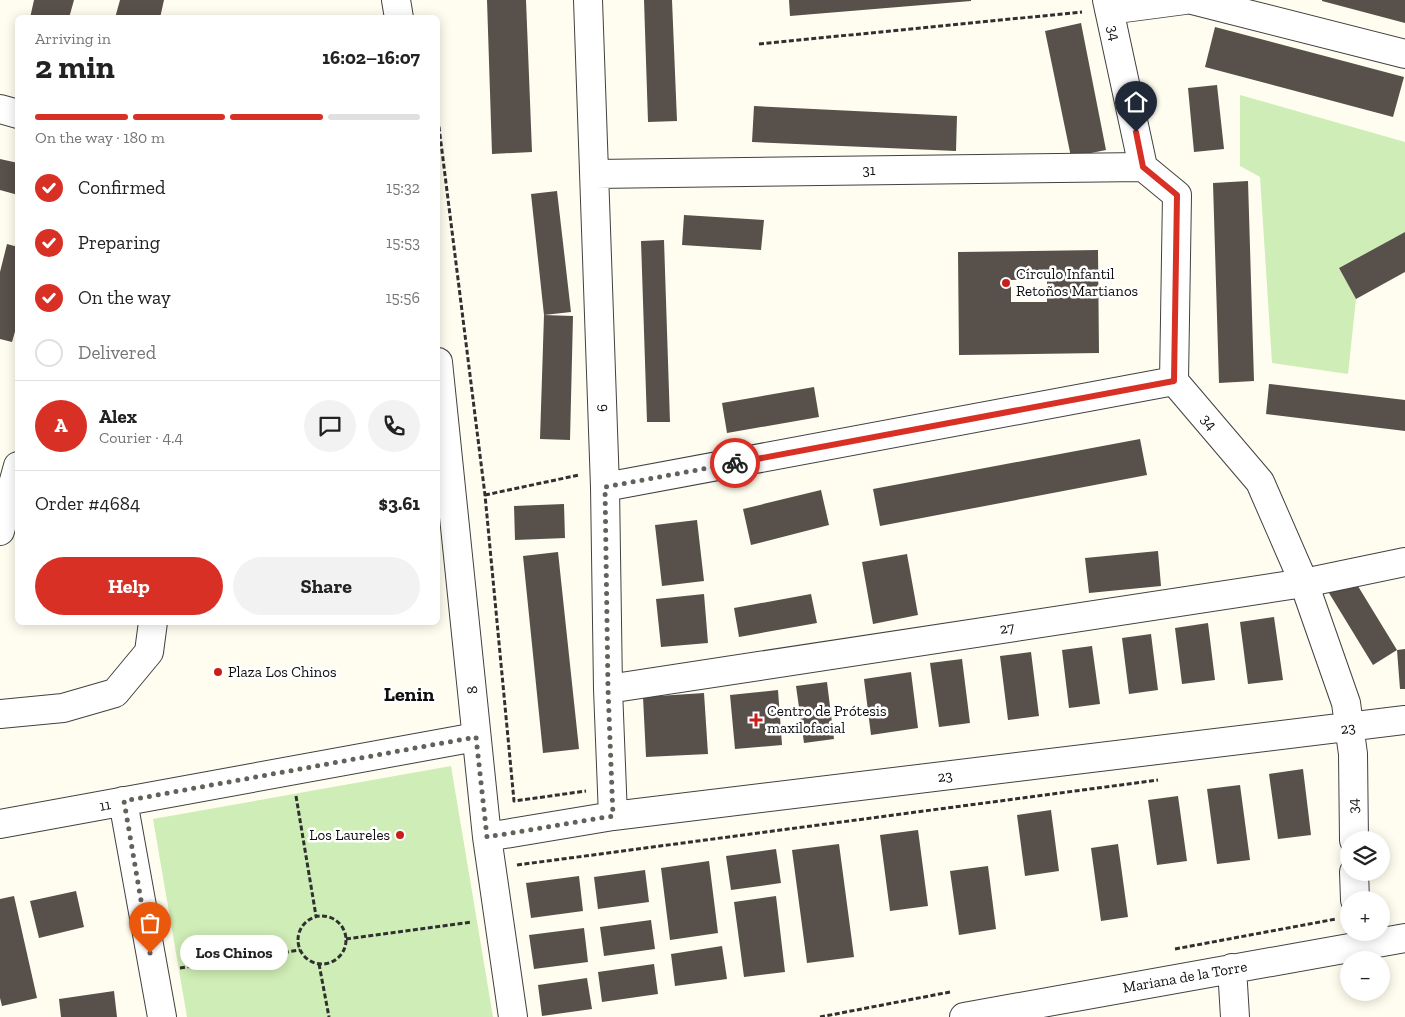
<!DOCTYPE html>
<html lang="en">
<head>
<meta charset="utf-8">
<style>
  body { margin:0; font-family:"Zilla Slab",serif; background:#f2f2f2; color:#222; height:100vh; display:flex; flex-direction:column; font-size:19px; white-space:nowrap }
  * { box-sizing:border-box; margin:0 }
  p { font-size:16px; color:#767676 }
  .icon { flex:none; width:28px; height:28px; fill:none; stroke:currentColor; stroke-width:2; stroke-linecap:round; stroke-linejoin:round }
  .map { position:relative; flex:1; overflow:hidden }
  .sheet { position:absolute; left:15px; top:15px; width:425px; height:610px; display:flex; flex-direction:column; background:#fff; border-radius:8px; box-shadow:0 2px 12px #0003 }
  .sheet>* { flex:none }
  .tools { position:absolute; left:1340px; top:831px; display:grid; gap:10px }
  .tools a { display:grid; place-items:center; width:50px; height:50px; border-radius:50%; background:#fff; box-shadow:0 2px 12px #0003; font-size:25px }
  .pin { position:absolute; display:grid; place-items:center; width:42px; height:42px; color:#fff; margin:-51px -21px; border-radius:50% 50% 50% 0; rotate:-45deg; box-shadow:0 0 5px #0007 }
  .pin .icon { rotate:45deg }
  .courier { position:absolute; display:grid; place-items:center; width:50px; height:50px; margin:-25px; border:4px solid #d93025; border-radius:50%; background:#fff; color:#222; box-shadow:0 1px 6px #0007 }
  .bubble { position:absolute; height:35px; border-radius:18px; background:#fff; box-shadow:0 2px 12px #0003; font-size:16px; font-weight:700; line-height:35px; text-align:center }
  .overview em { font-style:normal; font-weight:700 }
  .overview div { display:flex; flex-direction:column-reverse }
  .overview { display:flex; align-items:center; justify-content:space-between; height:85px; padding:0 20px }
  h1 { font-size:32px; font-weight:700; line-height:38px }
  .bar { display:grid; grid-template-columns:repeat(4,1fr); gap:8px 5px; align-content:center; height:60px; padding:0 20px }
  .bar i { height:6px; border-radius:4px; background:#e0e0e0 }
  .bar .current { background:#d93025 }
  .bar p { grid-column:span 4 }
  .line { display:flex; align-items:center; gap:12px; padding:0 20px; border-top:1px solid #e0e0e0 }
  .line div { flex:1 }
  .round { display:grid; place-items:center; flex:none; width:52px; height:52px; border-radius:26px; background:#f2f2f2 }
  ol { padding:0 20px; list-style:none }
  li { display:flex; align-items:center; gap:15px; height:55px }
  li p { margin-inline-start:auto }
  li .icon { padding:5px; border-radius:50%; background:#d93025; color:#fff; stroke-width:4 }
  li:last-child { color:#767676 }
  li i { width:28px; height:28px; border:2px solid #e0e0e0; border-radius:50% }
  .cta { display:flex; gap:10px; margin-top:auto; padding:10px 20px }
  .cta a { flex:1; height:58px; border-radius:30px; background:#d93025; color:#fff; font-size:20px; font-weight:700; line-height:58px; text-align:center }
  .cta a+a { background:#f2f2f2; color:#222 }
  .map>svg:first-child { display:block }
</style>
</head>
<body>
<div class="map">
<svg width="1405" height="1017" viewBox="0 0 1405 1017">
  <rect width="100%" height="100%" fill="#fffdef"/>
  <path fill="#cfedb6" d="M1240,95L1405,142V232L1339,268L1356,299L1348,374L1272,363L1260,177L1240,166Z
    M451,766L493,1017H187L153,819Z"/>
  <path fill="#58504a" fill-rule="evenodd" d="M34,0H74L69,18H30Z
    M120,0H164L160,18H115Z
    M487,0H526L532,152L492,154Z
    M644,0H672L677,121L648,122Z
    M789,0H971V1L790,16Z
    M1322,0H1405V23L1322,1Z
    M1081,23L1106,150L1071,157L1045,31Z
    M1215,27L1404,77L1393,117L1205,67Z
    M1217,85L1224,149L1194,152L1188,88Z
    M754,106L957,116L956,151L752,142Z
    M0,159L18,163V195L0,190Z
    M1248,181L1254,381L1219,383L1213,183Z
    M557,191L571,312L544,315L573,316L570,440L540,439L544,315L531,194Z
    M684,215L764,220L761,250L682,245Z
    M1405,232V272L1356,299L1339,268Z
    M664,240L670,422H647L641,241Z
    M7,244L18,247V321L12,342L0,339V272Z
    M1098,250L1099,353L959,355L958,252ZM1047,279V302H1011V280Z
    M1269,384L1405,400V431L1266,414Z
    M814,387L819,417L727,433L722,403Z
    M1140,439L1147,475L880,526L873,489Z
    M821,490L829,525L751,545L743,509Z
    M564,504L565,538L515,540L514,506Z
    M697,520L704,581L662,586L655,525Z
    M1158,551L1161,586L1089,593L1085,558Z
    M558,552L579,749L543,753L523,556Z
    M907,554L918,615L873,624L862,562Z
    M1353,578L1397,650L1373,665L1329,593Z
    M704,594L708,643L661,647L656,599Z
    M811,594L817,623L739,637L734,608Z
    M1274,617L1283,680L1248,684L1240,622Z
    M1208,623L1215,680L1182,684L1175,628Z
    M1151,634L1158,690L1129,694L1122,638Z
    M1092,646L1100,704L1069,708L1062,650Z
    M1405,649V689H1400L1397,650Z
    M1031,652L1039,716L1008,720L1000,656Z
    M962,659L970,723L939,727L930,663Z
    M911,672L918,728L871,735L864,679Z
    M827,682L834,739L804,743L796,686Z
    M778,690L782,745L735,749L730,695Z
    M704,693L708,754L646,757L643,697Z
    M1303,769L1311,835L1278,839L1269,774Z
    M1240,785L1250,860L1217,864L1207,789Z
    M1178,796L1187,861L1157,865L1148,800Z
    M1051,810L1059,871L1025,876L1017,815Z
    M918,830L928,906L890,911L880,835Z
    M839,844L854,957L807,963L792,850Z
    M1118,844L1128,917L1101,921L1091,848Z
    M776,849L781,883L731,890L726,856Z
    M709,861L718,933L670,940L661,868Z
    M988,866L996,929L959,935L950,871Z
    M645,870L649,902L598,909L594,877Z
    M579,876L583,911L531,918L526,883Z
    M76,891L84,927L39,938L30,901Z
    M14,896L37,998L2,1006L0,998V899Z
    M776,896L785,972L744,977L734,902Z
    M651,920L655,949L604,956L600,927Z
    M584,928L588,962L534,969L529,935Z
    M722,946L727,979L675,986L671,954Z
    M654,964L658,994L602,1002L598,972Z
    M587,978L592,1009L542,1016L538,985Z
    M114,991L117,1017H61L59,999Z"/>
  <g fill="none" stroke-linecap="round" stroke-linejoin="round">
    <defs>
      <path id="minor" d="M396,0L399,18
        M588,0L605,487L608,689L613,816
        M1107,0L1143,167L1177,195L1174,381L1260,482L1304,583L1346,703L1353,754L1354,840
        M1192,0L1405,54
        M1109,10L1185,0
        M0,109L18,114
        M595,174L1143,167
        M438,362L487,837L513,1017
        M605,487L1174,381
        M0,531L18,466
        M608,689L1304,583L1405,562
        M0,714L63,708L115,693L149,652L153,622
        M123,801L162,1017
        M0,824L476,737
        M487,837L613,816L1405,720
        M1354,872L1355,900
        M1232,968L1235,1017
        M964,1017L1405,938"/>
    </defs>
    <use href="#minor" stroke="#414141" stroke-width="30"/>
    <path stroke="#303030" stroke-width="3" stroke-dasharray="5 2.5" stroke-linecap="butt" d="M759,44L1082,12
      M438,119L485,495L514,801L586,791
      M485,495L579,475
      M296,796L316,916
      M517,865L1158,780
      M298 940a24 24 0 1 1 48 0a24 24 0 1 1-48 0Z
      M346,939L472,922
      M1175,949L1336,919
      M319,964L329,1017
      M180,968L300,950
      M820,1017L950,992"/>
    <use href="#minor" stroke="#fff" stroke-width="28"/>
  </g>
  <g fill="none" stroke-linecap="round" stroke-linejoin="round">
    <path stroke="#62625d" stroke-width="5" stroke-dasharray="0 9" d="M150,953L124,801L476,737L487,837L613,816L608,689L605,487L735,463"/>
    <path stroke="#d93025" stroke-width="6" d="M735,463L1174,381L1177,195L1143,167L1136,132"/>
  </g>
  <g fill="#c91e1b" stroke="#fff" stroke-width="2">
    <circle cx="1006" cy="283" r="5"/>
    <circle cx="218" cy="672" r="5"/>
    <path d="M753.5 712.5h5v5h5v5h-5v5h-5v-5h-5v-5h5z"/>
    <circle cx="400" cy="835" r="5"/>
  </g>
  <g text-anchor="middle" stroke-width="5" stroke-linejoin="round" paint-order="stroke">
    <g font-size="15" fill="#0e0e0e" stroke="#fff">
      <text transform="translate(1114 33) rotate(78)" y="5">34</text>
      <text transform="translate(869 170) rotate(-1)" y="5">31</text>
      <text transform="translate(602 408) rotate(-92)" y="5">6</text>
      <text transform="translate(1209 422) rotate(50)" y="5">34</text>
      <text transform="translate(1007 628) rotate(-9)" y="5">27</text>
      <text transform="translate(472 690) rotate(-96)" y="5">8</text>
      <text transform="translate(1348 728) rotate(-7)" y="5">23</text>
      <text transform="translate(945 776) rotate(-7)" y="5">23</text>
      <text transform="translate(105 805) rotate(-10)" y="5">11</text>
      <text transform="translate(1353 806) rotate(-91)" y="5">34</text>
      <text transform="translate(1185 977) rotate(-10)" y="5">Mariana de la Torre</text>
    </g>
    <g font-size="15" fill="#0e0e0e" stroke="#fff" text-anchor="start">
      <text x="1016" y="279">Círculo Infantil<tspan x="1016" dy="17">Retoños Martianos</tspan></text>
      <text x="228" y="677">Plaza Los Chinos</text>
      <text x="767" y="716">Centro de Prótesis<tspan x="767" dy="17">maxilofacial</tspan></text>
      <text x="390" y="840" text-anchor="end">Los Laureles</text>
    </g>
    <g font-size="20" font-weight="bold" fill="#0e0e0e" stroke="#fff">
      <text x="409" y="701">Lenin</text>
    </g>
  </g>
</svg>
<div class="tools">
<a><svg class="icon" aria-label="layers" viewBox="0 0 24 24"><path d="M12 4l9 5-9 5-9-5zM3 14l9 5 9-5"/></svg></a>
<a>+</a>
<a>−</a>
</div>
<div class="pin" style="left:150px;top:953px;background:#ea580c"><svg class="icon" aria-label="bag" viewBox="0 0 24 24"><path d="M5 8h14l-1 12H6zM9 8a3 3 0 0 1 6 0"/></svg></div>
<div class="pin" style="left:1136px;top:132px;background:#1f2937"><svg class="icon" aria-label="home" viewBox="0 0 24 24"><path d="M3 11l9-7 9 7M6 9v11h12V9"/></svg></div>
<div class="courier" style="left:735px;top:463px"><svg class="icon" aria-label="bike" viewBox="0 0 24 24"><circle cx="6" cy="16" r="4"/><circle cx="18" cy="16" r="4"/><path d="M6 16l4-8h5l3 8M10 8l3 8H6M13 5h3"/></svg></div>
<div class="bubble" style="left:180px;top:935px;width:108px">Los Chinos</div>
<section class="sheet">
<div class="overview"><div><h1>2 min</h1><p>Arriving in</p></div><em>16:02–16:07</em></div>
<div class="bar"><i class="current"></i><i class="current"></i><i class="current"></i><i></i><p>On the way · 180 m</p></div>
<ol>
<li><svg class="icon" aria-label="check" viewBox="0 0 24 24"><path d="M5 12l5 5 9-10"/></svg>Confirmed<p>15:32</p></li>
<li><svg class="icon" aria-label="check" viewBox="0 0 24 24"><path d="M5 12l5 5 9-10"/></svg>Preparing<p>15:53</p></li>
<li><svg class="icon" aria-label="check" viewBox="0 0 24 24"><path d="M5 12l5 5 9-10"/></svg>On the way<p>15:56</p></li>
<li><i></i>Delivered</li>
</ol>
<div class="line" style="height:90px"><b class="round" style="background:#d93025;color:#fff">A</b><div><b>Alex</b><p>Courier · 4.4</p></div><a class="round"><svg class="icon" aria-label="chat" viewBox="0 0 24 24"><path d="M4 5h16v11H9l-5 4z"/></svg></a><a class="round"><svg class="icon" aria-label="phone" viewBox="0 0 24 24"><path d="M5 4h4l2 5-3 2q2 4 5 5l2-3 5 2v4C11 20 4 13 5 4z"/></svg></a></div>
<div class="line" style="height:65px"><div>Order #4684</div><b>$3.61</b></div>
<div class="cta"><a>Help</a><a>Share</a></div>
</section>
</div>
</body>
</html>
